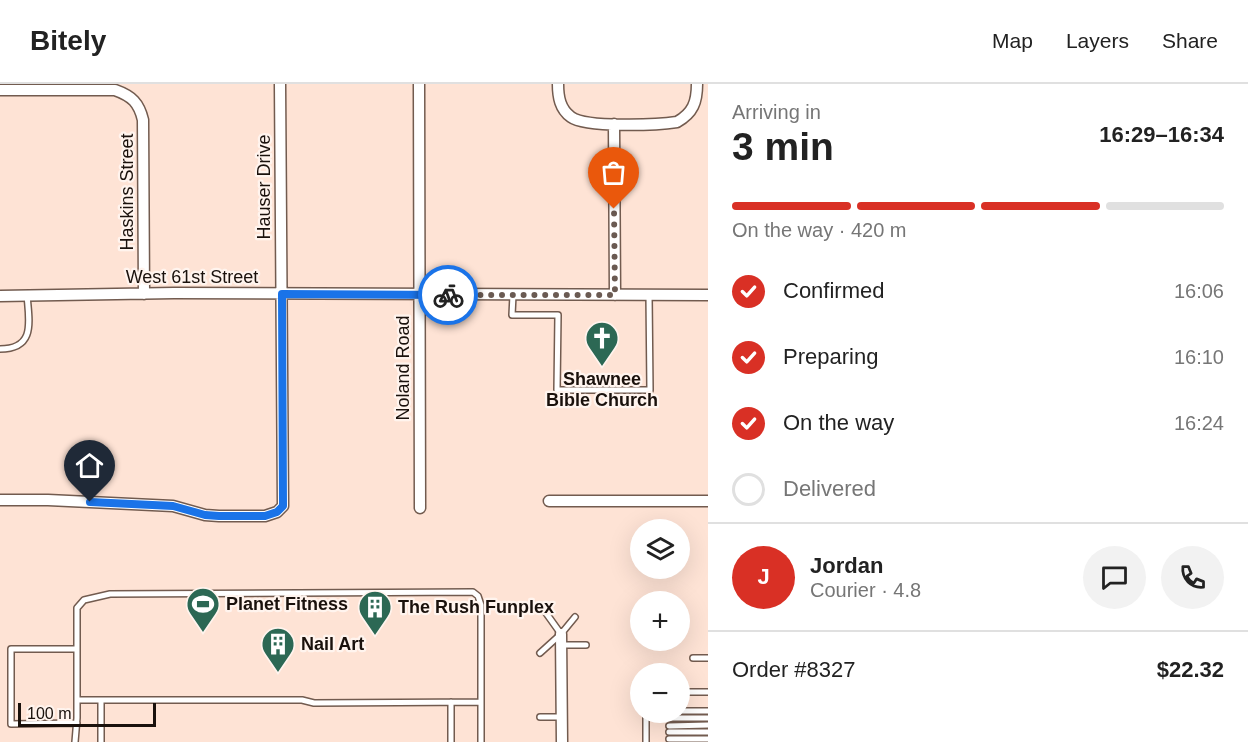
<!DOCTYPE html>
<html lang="en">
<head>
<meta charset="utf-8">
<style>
  body { margin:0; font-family:Arial,sans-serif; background:#f2f2f2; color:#222; height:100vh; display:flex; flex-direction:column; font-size:22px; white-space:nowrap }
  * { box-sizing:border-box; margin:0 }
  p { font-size:20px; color:#767676 }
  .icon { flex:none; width:33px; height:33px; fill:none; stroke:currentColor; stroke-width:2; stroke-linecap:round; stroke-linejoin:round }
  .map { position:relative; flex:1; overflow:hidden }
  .panel { display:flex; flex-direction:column; background:#fff; width:540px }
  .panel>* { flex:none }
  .fabs { position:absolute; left:630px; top:435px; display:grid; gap:12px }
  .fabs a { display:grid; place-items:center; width:60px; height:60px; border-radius:50%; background:#fff; box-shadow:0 6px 24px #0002; font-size:30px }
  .scale { position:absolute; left:18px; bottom:15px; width:138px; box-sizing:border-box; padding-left:6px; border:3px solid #1a110c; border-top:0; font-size:16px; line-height:21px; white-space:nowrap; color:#1a110c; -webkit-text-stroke:4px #fff4ee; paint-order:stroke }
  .pin { position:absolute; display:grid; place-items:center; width:51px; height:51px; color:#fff; margin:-62px -26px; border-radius:50% 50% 50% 0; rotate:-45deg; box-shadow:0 0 6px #0007 }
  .pin .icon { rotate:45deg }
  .courier { position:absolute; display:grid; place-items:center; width:60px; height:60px; margin:-30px; border:4px solid #1a73e8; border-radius:50%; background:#fff; color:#222; box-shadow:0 2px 8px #0007 }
  .headline em { font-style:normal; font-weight:800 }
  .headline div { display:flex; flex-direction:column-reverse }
  .headline { display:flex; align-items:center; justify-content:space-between; height:102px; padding:0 24px }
  h1 { font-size:39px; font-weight:800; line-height:45px }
  .bar { display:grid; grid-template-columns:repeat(4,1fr); gap:9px 6px; align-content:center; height:72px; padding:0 24px }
  .bar i { height:8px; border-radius:4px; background:#e0e0e0 }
  .bar .on { background:#d93025 }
  .bar p { grid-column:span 4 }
  .line { display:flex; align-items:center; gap:15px; padding:0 24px; border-top:2px solid #e0e0e0 }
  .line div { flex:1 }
  .round { display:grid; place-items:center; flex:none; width:63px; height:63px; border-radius:32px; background:#f2f2f2 }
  ol { padding:0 24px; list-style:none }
  li { display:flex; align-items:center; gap:18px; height:66px }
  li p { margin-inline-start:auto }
  li .icon { padding:6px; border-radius:50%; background:#d93025; color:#fff; stroke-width:4 }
  li:last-child { color:#767676 }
  li i { width:33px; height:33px; border:3px solid #e0e0e0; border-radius:50% }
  header { display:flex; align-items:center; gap:36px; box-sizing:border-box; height:84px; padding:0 30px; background:#fff; border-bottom:2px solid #e0e0e0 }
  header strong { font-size:28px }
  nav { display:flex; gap:33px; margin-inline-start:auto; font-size:21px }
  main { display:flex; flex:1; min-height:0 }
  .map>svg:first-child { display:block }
</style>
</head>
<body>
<header>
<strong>Bitely</strong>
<nav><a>Map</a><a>Layers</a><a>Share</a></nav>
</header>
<main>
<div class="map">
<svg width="708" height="658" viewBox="0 0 708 658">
  <rect width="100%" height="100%" fill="#fee3d5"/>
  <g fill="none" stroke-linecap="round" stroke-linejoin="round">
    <defs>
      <path id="service" d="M513,211L512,231H558L557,306H650L649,211
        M0,265C36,265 29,237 27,211
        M546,529L561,550
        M561,561H586
        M77,565H11V640L77,639
        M540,569L561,550L575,533
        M693,574H708
        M680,608H708
        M77,616H302L314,619L481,618
        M451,618V658
        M680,627H708
        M540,633H562
        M669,634H708
        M669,642L708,641
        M669,648H708
        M669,655H708
        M75,658L77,634V524L84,516L110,510L473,508L478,512L481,521V658
        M101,658V616
        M646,658V628"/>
      <path id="minor" d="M419,0L420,424
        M558,0C558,13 560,25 571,33C586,44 657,41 677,38C693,29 697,18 697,0
        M0,6H115C132,12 139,19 143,36L144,210
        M614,40L615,211
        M0,212L174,209L708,211
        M0,416H48L173,422L205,431L219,432H265L277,428L283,422L280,0
        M549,417H708
        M561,550L562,658"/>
    </defs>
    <use href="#service" stroke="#725b4f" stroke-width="8"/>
    <use href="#minor" stroke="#725b4f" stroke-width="13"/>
    <use href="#service" stroke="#fff" stroke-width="5"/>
    <use href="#minor" stroke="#fff" stroke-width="10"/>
  </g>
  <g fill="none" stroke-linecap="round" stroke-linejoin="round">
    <path stroke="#6a5a52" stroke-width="6" stroke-dasharray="0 10.8" d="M448,211H615L614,125"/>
    <path stroke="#1a73e8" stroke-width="8" d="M90,418L173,422L205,431L219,432H265L277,428L283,422L282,210L448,211"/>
  </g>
  <defs>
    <symbol id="church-pin" viewBox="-11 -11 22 30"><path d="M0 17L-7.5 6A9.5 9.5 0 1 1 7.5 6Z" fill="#2c6854" stroke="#fff4ee"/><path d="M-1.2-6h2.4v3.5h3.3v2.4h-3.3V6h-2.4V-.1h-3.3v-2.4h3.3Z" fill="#fff"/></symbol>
    <symbol id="stadium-pin" viewBox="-11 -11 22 30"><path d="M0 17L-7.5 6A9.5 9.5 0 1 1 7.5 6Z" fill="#2c6854" stroke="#fff4ee"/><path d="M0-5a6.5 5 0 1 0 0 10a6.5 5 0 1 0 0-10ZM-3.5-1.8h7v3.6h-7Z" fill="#fff"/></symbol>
    <symbol id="building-pin" viewBox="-11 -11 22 30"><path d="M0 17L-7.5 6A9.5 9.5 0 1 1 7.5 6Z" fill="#2c6854" stroke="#fff4ee"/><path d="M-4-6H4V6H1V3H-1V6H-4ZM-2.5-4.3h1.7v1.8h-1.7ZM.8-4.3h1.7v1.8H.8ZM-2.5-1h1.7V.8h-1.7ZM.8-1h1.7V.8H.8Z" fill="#fff"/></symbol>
  </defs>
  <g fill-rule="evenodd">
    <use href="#church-pin" x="583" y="235" width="38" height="52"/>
    <use href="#stadium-pin" x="184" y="501" width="38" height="52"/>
    <use href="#building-pin" x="356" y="504" width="38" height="52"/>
    <use href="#building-pin" x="259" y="541" width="38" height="52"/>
  </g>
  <g text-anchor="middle" stroke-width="4.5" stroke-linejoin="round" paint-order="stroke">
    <g font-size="18" fill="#1a110c" stroke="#fff4ee">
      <text transform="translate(264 103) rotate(-90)" y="6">Hauser Drive</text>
      <text transform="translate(127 108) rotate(-90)" y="6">Haskins Street</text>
      <text x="192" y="199">West 61st Street</text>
      <text transform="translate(403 284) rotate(-90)" y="6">Noland Road</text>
    </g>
    <g font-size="18" font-weight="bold" fill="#1a110c" stroke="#fff4ee" text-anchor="start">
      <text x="602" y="301" text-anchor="middle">Shawnee<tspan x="602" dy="21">Bible Church</tspan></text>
      <text x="226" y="526">Planet Fitness</text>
      <text x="398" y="529">The Rush Funplex</text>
      <text x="301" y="566">Nail Art</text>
    </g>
  </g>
</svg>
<div class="fabs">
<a><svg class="icon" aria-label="layers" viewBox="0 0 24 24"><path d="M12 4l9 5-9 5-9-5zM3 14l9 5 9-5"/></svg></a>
<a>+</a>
<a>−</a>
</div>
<div class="scale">100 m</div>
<div class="pin" style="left:614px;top:125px;background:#ea580c"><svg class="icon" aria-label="bag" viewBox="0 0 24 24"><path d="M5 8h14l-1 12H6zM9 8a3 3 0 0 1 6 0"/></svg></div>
<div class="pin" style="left:90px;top:418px;background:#1f2937"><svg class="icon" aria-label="home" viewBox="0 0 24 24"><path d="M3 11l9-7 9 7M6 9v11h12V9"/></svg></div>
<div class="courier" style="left:448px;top:211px"><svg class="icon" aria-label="bike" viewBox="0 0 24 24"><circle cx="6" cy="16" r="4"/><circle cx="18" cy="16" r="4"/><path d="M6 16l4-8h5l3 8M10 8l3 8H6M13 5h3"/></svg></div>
</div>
<section class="panel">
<div class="headline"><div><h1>3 min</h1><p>Arriving in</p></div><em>16:29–16:34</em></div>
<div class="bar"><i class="on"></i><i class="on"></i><i class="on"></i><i></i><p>On the way · 420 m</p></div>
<ol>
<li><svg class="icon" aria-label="check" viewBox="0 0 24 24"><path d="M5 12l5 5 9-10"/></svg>Confirmed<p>16:06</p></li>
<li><svg class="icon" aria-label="check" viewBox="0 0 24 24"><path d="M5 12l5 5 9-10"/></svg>Preparing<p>16:10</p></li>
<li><svg class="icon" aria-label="check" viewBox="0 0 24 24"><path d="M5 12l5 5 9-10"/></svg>On the way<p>16:24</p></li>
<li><i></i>Delivered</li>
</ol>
<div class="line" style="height:108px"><b class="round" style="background:#d93025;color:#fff">J</b><div><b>Jordan</b><p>Courier · 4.8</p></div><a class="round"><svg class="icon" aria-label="chat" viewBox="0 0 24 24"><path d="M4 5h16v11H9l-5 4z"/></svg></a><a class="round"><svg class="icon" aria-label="phone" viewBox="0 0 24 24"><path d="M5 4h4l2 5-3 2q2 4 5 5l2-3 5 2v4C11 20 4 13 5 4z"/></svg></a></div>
<div class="line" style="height:78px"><div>Order #8327</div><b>$22.32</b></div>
</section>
</main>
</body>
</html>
